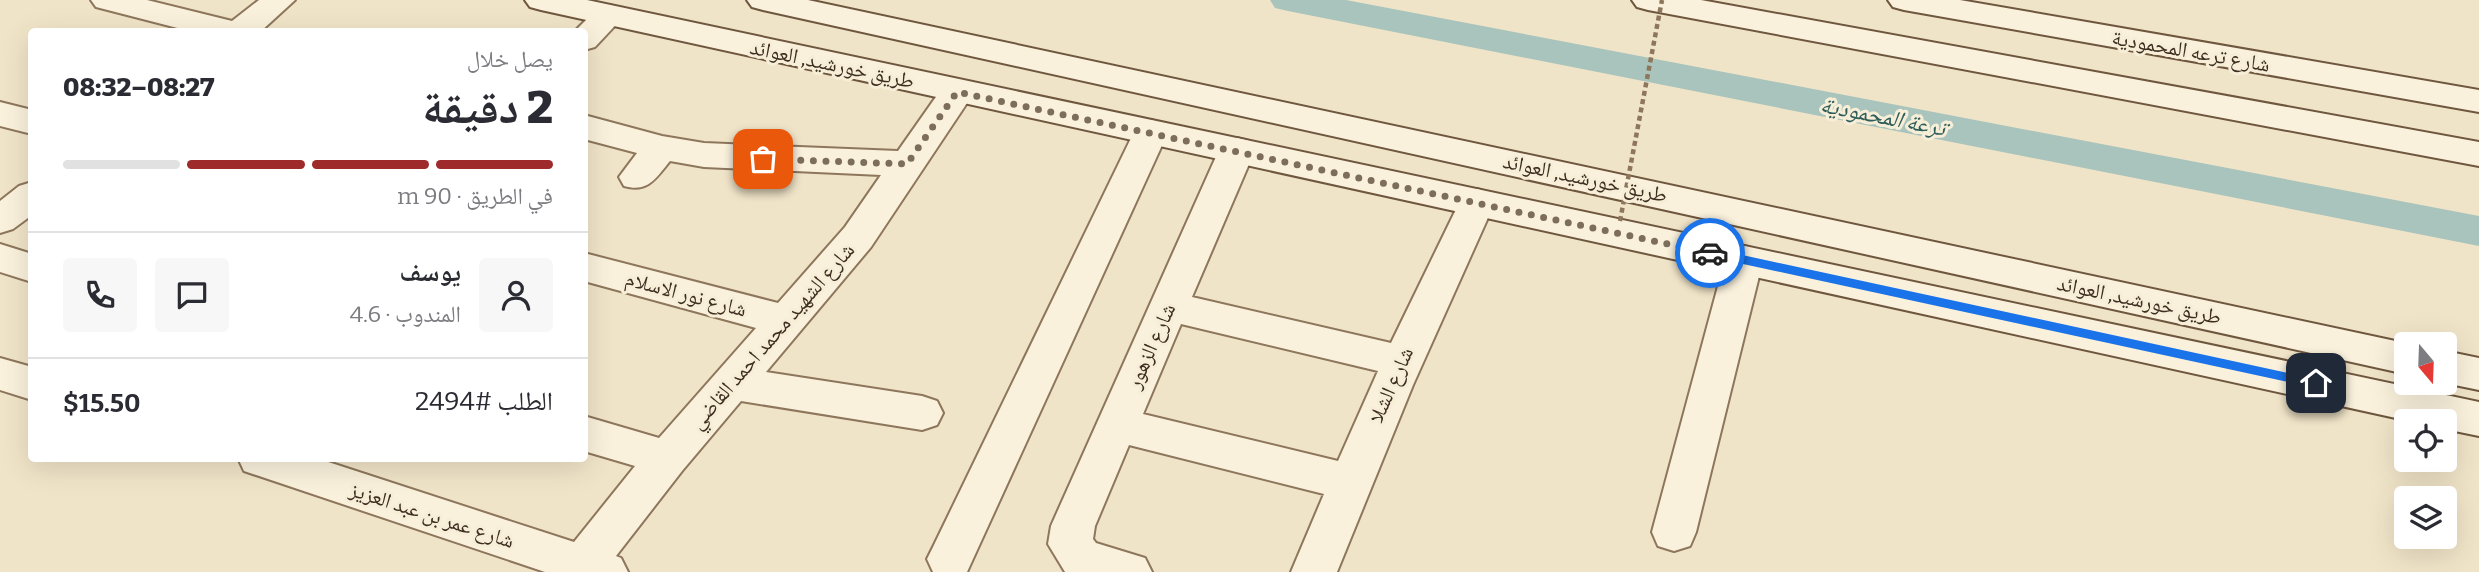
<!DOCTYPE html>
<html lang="ar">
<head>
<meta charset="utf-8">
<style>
  body { margin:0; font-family:Bitter,"Noto Naskh Arabic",serif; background:#f7f7f7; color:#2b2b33; direction:rtl; height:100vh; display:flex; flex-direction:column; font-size:26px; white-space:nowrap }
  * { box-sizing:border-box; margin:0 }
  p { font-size:23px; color:#7c7c81 }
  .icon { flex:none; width:38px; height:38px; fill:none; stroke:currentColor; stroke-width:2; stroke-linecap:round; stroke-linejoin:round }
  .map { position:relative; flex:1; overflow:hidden; direction:ltr }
  .sheet { position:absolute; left:28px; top:28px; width:560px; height:434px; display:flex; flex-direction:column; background:#fff; border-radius:7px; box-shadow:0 7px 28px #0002; direction:rtl }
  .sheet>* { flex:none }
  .needle { width:46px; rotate:161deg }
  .tools { position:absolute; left:2394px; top:332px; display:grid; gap:14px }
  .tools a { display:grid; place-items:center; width:63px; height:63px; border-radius:7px; background:#fff; box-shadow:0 7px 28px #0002; font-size:35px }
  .pin { position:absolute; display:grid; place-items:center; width:60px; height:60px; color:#fff; margin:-30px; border-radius:14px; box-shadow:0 4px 10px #0006 }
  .courier { position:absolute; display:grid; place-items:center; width:70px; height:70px; margin:-35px; border:5px solid #1a73e8; border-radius:50%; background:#fff; color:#222; box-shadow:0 2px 9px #0007 }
  .summary em { font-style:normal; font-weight:800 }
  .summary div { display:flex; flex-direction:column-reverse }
  .summary { display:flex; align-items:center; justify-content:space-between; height:119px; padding:0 35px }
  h1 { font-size:46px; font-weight:800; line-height:52px }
  .bar { display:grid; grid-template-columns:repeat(4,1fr); gap:10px 7px; align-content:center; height:84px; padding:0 35px }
  .bar i { height:9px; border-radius:5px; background:#e1e1e2 }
  .bar .on { background:#9e2a2b }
  .bar p { grid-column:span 4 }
  .line { display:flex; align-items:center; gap:18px; padding:0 35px; border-top:2px solid #e1e1e2 }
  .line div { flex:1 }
  .round { display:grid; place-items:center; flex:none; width:74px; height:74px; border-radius:7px; background:#f7f7f7 }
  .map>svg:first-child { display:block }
</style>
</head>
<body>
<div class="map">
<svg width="2479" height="572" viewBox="0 0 2479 572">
  <rect width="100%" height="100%" fill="#f0e4c8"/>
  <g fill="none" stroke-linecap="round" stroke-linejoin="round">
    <path fill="#a9c4bc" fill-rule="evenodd" d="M1270,0H1346L2479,216V246L1288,11L1275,8Z"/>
    <defs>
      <path id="street" d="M91,0H147L232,21L259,0H295L260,32H193L96,7Z
        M609,5L620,8L625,15L595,47L584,50V32H574L598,8Z
        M957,81L969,84L974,92L969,100L871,247L766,372L922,396L937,401L943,413L937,425L922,430L741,401L682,471L616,556L621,558L628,572H545L244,471L238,458H316L574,542L635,466L584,451V416L659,438L756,328L584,281V253L778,303L845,227L881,175L704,167L670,161C656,178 648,193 624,186L619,177L637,153L584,139V115L662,136L704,143L898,151L945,84Z
        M0,102L32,110V134L0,126Z
        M1151,120L1163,124L1168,132L967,572H933L927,559L934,545L1134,132L1139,124Z
        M1237,138L1249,141L1255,150L1192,297L1391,343L1464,193L1477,189L1490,193L1495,202L1413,385L1337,572H1291L1324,494L1129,445L1095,526L1093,539L1096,543L1145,558L1152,572H1065L1048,544L1051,526L1219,150L1225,141ZM1181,324L1378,371L1338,461L1143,414Z
        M32,182V215L13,229L0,233V201L19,186Z
        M0,244L32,254V282L0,272Z
        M1744,246L1757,250L1763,260L1696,532L1690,546L1674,551L1658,546L1652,532L1725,260L1731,250Z
        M0,358L32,367V400L0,390Z"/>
      <path id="secondary" d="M525,0H587L2479,402V436L2445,429V422H2414L541,10L530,7Z
        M747,0H808L2414,345H2406V374L763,10L752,7Z
        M1632,0H1701L2479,142V166L1648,10L1637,7Z
        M1888,0H1960L2479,90V112L1904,10L1893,7Z
        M2445,351L2479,358V390L2445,383Z"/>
    </defs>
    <use href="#street" stroke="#8d765c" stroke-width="4"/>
    <use href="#secondary" stroke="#6f573f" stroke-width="4"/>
    <use href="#street" fill="#faf1dc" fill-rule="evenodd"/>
    <use href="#secondary" fill="#faf1dc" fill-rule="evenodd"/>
    <path stroke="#8d765c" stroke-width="4.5" stroke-dasharray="5 3.5" stroke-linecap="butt" d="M1620,221L1662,0"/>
  </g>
  <path fill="#1a73e8" d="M1710,248L2316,379L2322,383L2316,388L1706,256L1704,253Z"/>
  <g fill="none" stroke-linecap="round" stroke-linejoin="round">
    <path stroke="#7c6e5b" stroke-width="7" stroke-dasharray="0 12.6" d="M763,159L907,164L957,92L1710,253"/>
  </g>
  <g text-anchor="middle" stroke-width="6" stroke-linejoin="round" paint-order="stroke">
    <g font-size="21" fill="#3d2e20" stroke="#f7eed8">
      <text transform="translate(2191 51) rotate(10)" y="7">شارع ترعه المحمودية</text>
      <text transform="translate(832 64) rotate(12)" y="7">طريق خورشيد, العوائد</text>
      <text transform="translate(1585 178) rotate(12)" y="7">طريق خورشيد, العوائد</text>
      <text transform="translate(686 294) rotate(15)" y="7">شارع نور الاسلام</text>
      <text transform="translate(2139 300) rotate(12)" y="7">طريق خورشيد, العوائد</text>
      <text transform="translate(772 336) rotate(-49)" y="7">شارع الشهيد محمد احمد القاضي</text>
      <text transform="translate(1151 346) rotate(-66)" y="7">شارع الزهور</text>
      <text transform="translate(1391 385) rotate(-66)" y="7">شارع الشلا</text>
      <text transform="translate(432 515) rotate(18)" y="7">شارع عمر بن عبد العزيز</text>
    </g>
    <g font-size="23" font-style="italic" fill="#2f5d5a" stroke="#f7eed8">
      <text transform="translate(1883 116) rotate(11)" y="8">ترعة المحمودية</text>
    </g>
  </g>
</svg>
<div class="tools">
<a><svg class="needle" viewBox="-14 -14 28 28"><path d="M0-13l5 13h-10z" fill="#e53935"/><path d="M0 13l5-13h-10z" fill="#7c7c81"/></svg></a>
<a><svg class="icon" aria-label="locate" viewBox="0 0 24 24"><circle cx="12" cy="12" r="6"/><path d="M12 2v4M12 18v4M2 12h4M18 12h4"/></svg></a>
<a><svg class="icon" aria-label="layers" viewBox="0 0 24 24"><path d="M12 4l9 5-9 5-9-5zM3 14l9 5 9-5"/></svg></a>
</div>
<div class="pin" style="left:763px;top:159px;background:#ea580c"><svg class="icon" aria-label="bag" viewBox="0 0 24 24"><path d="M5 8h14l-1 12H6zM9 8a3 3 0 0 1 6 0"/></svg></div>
<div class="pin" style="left:2316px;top:383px;background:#1f2937"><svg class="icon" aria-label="home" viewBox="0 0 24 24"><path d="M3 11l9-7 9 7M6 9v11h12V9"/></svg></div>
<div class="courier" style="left:1710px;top:253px"><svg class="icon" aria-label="car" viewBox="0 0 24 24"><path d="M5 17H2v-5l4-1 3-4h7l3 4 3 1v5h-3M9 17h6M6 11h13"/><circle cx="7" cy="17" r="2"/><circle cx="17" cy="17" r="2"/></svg></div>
<section class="sheet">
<div class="summary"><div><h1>2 دقيقة</h1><p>يصل خلال</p></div><em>08:27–08:32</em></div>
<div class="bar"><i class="on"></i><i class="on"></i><i class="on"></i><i></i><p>في الطريق · 90 m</p></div>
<div class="line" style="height:126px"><a class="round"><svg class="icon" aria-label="person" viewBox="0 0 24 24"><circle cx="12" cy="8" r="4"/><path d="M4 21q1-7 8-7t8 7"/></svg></a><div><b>يوسف</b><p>المندوب · 4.6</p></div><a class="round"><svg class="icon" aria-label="chat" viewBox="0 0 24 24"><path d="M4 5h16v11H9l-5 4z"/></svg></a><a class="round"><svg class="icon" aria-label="phone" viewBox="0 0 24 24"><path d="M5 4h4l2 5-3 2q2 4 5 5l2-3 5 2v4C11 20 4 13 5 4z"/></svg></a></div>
<div class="line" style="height:91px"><div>الطلب #2494</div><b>$15.50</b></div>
</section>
</div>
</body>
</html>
